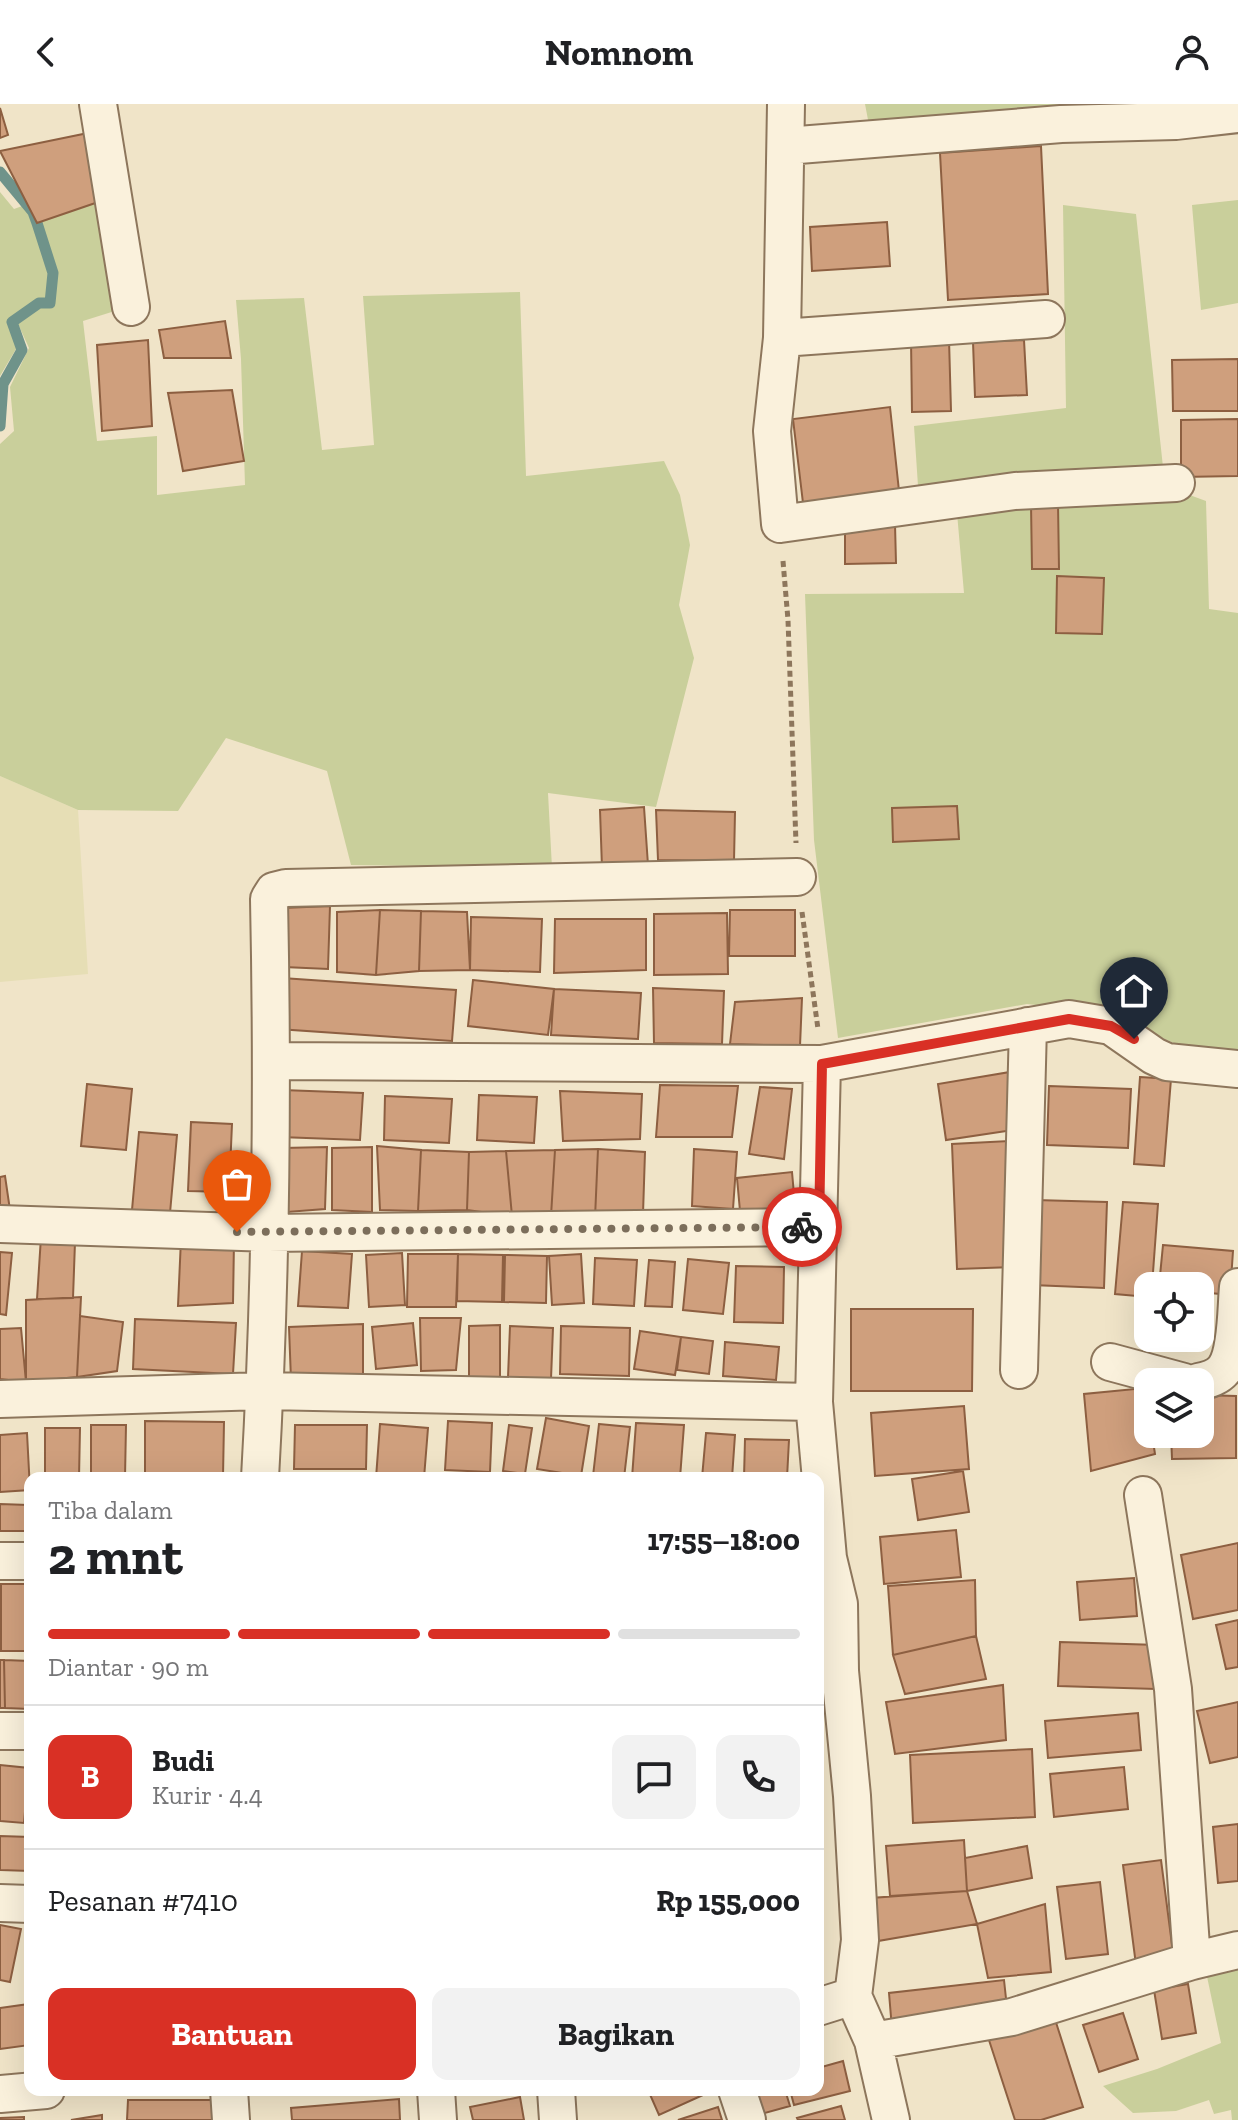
<!DOCTYPE html>
<html lang="id">
<head>
<meta charset="utf-8">
<style>
  body { margin:0; font-family:"Zilla Slab",serif; background:#f2f2f2; color:#202124; height:100vh; display:flex; flex-direction:column; font-size:30px; white-space:nowrap }
  * { box-sizing:border-box; margin:0 }
  p { font-size:26px; color:#757577 }
  .icon { flex:none; width:44px; height:44px; fill:none; stroke:currentColor; stroke-width:2; stroke-linecap:round; stroke-linejoin:round }
  .map { position:relative; flex:1; overflow:hidden }
  .sheet { position:absolute; left:24px; top:1368px; width:800px; height:624px; display:flex; flex-direction:column; background:#fff; border-radius:16px; box-shadow:0 8px 32px #0002 }
  .sheet>* { flex:none }
  .fabs { position:absolute; left:1134px; top:1168px; display:grid; gap:16px }
  .fabs a { display:grid; place-items:center; width:80px; height:80px; border-radius:16px; background:#fff; box-shadow:0 8px 32px #0002; font-size:40px }
  .pin { position:absolute; display:grid; place-items:center; width:68px; height:68px; color:#fff; margin:-82px -34px; border-radius:50% 50% 50% 0; rotate:-45deg; box-shadow:0 0 8px #0007 }
  .pin .icon { rotate:45deg }
  .courier { position:absolute; display:grid; place-items:center; width:80px; height:80px; margin:-40px; border:6px solid #d93025; border-radius:50%; background:#fff; color:#222; box-shadow:0 2px 10px #0007 }
  .summary em { font-style:normal; font-weight:700 }
  .summary div { display:flex; flex-direction:column-reverse }
  .summary { display:flex; align-items:center; justify-content:space-between; height:136px; padding:0 24px }
  h1 { font-size:52px; font-weight:700; line-height:60px }
  .bar { display:grid; grid-template-columns:repeat(4,1fr); gap:12px 8px; align-content:center; height:96px; padding:0 24px }
  .bar i { height:10px; border-radius:6px; background:#e0e0e0 }
  .bar .active { background:#d93025 }
  .bar p { grid-column:span 4 }
  .line { display:flex; align-items:center; gap:20px; padding:0 24px; border-top:2px solid #e0e0e0 }
  .line div { flex:1 }
  .round { display:grid; place-items:center; flex:none; width:84px; height:84px; border-radius:16px; background:#f2f2f2 }
  .primary-button { display:flex; gap:16px; margin-top:auto; padding:16px 24px }
  .primary-button a { flex:1; height:92px; border-radius:16px; background:#d93025; color:#fff; font-size:32px; font-weight:700; line-height:92px; text-align:center }
  .primary-button a+a { background:#f2f2f2; color:#202124 }
  header { display:flex; justify-content:space-between; align-items:center; height:104px; padding:0 24px; background:#fff; font-size:36px; font-weight:700 }
  .map>svg:first-child { display:block }
</style>
</head>
<body>
<header><svg class="icon" aria-label="back" viewBox="0 0 24 24"><path d="M15 5l-7 7 7 7"/></svg>Nomnom<svg class="icon" aria-label="person" viewBox="0 0 24 24"><circle cx="12" cy="8" r="4"/><path d="M4 21q1-7 8-7t8 7"/></svg></header>
<div class="map">
<svg width="1238" height="2016" viewBox="0 0 1238 2016">
  <rect width="100%" height="100%" fill="#f0e4c8"/>
  <path fill="#e6deb5" d="M0,672L78,706L88,870L0,878Z"/>
  <path fill="#c9cf9b" d="M865,0H1109L869,21Z
    M105,72L118,206L83,217L97,337L157,332V391L245,381L241,255L236,196L304,194L322,346L374,341L363,192L520,188L526,372L664,357L680,391L690,441L679,501L694,554L656,703L548,689L552,764L351,761L327,667L226,634L178,707L78,706L0,672V340L14,327L10,283L29,244L19,222L16,245L0,272V88L14,105Z
    M1238,96V199L1201,206L1192,101Z
    M1063,101L1136,110L1165,382L1206,397L1209,505L1238,509V949L1193,948L1109,909L1027,900L838,934L814,736L805,490L964,489L955,386L918,382L914,322L1066,304Z
    M1238,1855V2016H1232L1231,2006L1214,2010L1209,1996L1176,2007L1133,2009L1103,1982L1157,1965L1221,1939L1205,1863Z"/>
  <g fill="none" stroke-linecap="round" stroke-linejoin="round">
    <path stroke="#6f938a" stroke-width="11" d="M0,68L33,108L37,119L53,169L50,199H39L12,218L22,246L3,280L0,322"/>
  </g>
  <path fill="#cf9f7d" stroke="#8d5f41" stroke-width="2" d="M0,4L8,31L0,34Z
    M93,28L107,95L37,119L0,47Z
    M1041,42L1048,190L948,196L940,49Z
    M887,118L890,162L812,167L810,123Z
    M225,217L231,254H164L159,226Z
    M949,235L951,307L912,308L911,236Z
    M148,236L152,322L102,327L97,241Z
    M1024,236L1027,291L975,293L973,238Z
    M1238,255V307H1173L1172,256Z
    M232,286L244,357L183,367L168,289Z
    M890,303L899,387L803,399L793,315Z
    M1238,315V372L1181,373V316Z
    M1058,399L1059,465H1032L1031,400Z
    M895,420L896,459L845,460V421Z
    M1057,472L1104,474L1102,530L1056,529Z
    M957,702L959,735L893,738L892,704Z
    M644,703L648,761L602,764L600,706Z
    M656,706L735,708L734,757L658,756Z
    M330,802L328,865L284,863L283,804Z
    M380,806L376,871L337,868V808Z
    M380,806L421,807L419,867L376,871Z
    M730,806H795V852H729Z
    M421,807L467,808L470,866L419,867Z
    M727,809L728,870L654,871V810Z
    M471,813L542,815L540,868L470,866Z
    M555,815H646V866L554,869Z
    M282,874L456,886L452,937L278,925Z
    M473,876L554,885L548,931L468,922Z
    M653,884L724,887L722,940L654,939Z
    M554,885L641,889L638,935L551,931Z
    M802,894L800,942L730,940L735,898Z
    M1010,968L1019,1025L946,1036L938,980Z
    M1140,973L1171,975L1164,1062L1134,1060Z
    M87,980L132,985L126,1046L81,1042Z
    M660,981L738,982L732,1033H656Z
    M1049,982L1131,985L1128,1044L1047,1041Z
    M760,983L792,985L784,1055L749,1050Z
    M282,986L363,989L360,1036L280,1033Z
    M560,987L642,990L640,1035L563,1037Z
    M479,991L537,993L534,1039L477,1036Z
    M385,992L452,995L449,1039L384,1036Z
    M191,1018L232,1020L229,1088L188,1087Z
    M139,1028L177,1031L170,1109L132,1106Z
    M1009,1037L1014,1163L957,1165L952,1040Z
    M377,1042L421,1046L418,1107L380,1106Z
    M327,1043L325,1105L287,1108L283,1044Z
    M372,1043V1108L332,1106V1044Z
    M598,1045L645,1048L643,1110L595,1114Z
    M598,1045L595,1114L551,1112L555,1046Z
    M694,1045L737,1048L733,1105L692,1102Z
    M421,1046L469,1048L467,1106L418,1107Z
    M555,1046L551,1112H512L506,1047Z
    M506,1047L512,1112L467,1106L469,1048Z
    M792,1068L796,1113L741,1118L737,1074Z
    M5,1072L10,1106H0V1073Z
    M1035,1096L1107,1098L1104,1184L1032,1181Z
    M1123,1098L1158,1100L1152,1182H1148V1193L1115,1190Z
    M41,1133L75,1138L73,1194L37,1195Z
    M181,1135L234,1137L233,1199L178,1202Z
    M1163,1141L1233,1147L1230,1191L1200,1188V1182H1159Z
    M302,1147L352,1150L348,1204L298,1202Z
    M0,1148L12,1149L6,1211L0,1210Z
    M402,1149L405,1201L369,1203L366,1151Z
    M408,1150H458L456,1203H407Z
    M458,1150L503,1151L502,1198L457,1197Z
    M581,1150L584,1199L552,1201L549,1152Z
    M505,1151L547,1152L546,1199L504,1198Z
    M595,1154L637,1156L634,1202L593,1200Z
    M688,1155L729,1159L723,1210L683,1206Z
    M649,1156L675,1158L672,1203L645,1202Z
    M736,1162L784,1163L783,1219L734,1218Z
    M81,1193L77,1273L26,1278V1196Z
    M851,1205H973L972,1287H851Z
    M80,1212L123,1218L117,1267L77,1273Z
    M420,1214H461L456,1266L421,1267Z
    M135,1215L236,1219L233,1270L133,1265Z
    M413,1219L417,1261L376,1265L372,1223Z
    M363,1220V1274L291,1276L289,1223Z
    M500,1221V1279H469V1222Z
    M510,1222L553,1224L551,1275L508,1273Z
    M561,1222L630,1224L629,1272L560,1270Z
    M21,1224L26,1278L0,1275V1225Z
    M640,1227L681,1233L675,1271L634,1265Z
    M681,1233L713,1237L709,1270L677,1266Z
    M725,1238L779,1243L776,1276L723,1272Z
    M1145,1284L1148,1330H1152L1155,1350L1091,1367L1084,1290Z
    M1200,1291L1236,1292V1354L1172,1355L1171,1330H1200Z
    M964,1302L969,1365L875,1372L871,1309Z
    M546,1314L589,1322L581,1372L537,1365Z
    M145,1317L224,1318L223,1373L145,1372Z
    M448,1317L492,1319L490,1368L445,1366Z
    M636,1319L684,1321L680,1374H632Z
    M380,1320L428,1324L424,1374H376Z
    M599,1320L630,1323L624,1374L593,1372Z
    M91,1321H126L125,1374H91Z
    M295,1321H367L366,1365H294Z
    M509,1321L532,1324L525,1370L503,1367Z
    M45,1324H80L79,1374H45Z
    M27,1329L30,1386L0,1388V1331Z
    M706,1329L735,1331L732,1374H702Z
    M745,1335L789,1336L787,1374H744Z
    M963,1367L969,1408L918,1416L912,1375Z
    M0,1400L28,1401L27,1427H0Z
    M956,1426L961,1473L884,1480L880,1433Z
    M1238,1439V1506L1193,1515L1181,1451Z
    M1134,1474L1137,1512L1080,1516L1077,1478Z
    M975,1476L976,1532L893,1551L888,1482Z
    M1,1480H30V1547H1Z
    M1238,1516V1563L1226,1565L1216,1521Z
    M976,1532L986,1575L905,1590L893,1551Z
    M1060,1538L1158,1541L1156,1585L1058,1582Z
    M0,1556H4L5,1604H0Z
    M4,1556L30,1557V1605L5,1604Z
    M1003,1581L1006,1636L895,1650L886,1598Z
    M1238,1598V1653L1210,1659L1197,1607Z
    M1138,1609L1141,1646L1048,1654L1045,1617Z
    M1032,1645L1035,1713L913,1719L910,1651Z
    M0,1661L29,1664L24,1719L0,1717Z
    M1124,1663L1128,1705L1054,1713L1050,1670Z
    M1238,1720V1777L1218,1779L1213,1723Z
    M0,1732L30,1733V1767L0,1766Z
    M964,1736L967,1787L890,1792L886,1742Z
    M1027,1742L1032,1774L967,1787L965,1754Z
    M1161,1756L1174,1856L1136,1861L1123,1761Z
    M1100,1778L1108,1850L1066,1855L1057,1783Z
    M967,1787L977,1820L878,1837L871,1794Z
    M1045,1800L1051,1868L988,1874L977,1820Z
    M0,1821L21,1825L10,1878L0,1876Z
    M1004,1876L1008,1913L892,1925L889,1889Z
    M1188,1880L1196,1929L1162,1935L1154,1886Z
    M29,1900L30,1941L0,1945V1904Z
    M1053,1909L1083,2003L1041,2016H1015L987,1930Z
    M1123,1909L1138,1955L1099,1968L1083,1921Z
    M843,1957L850,1987L794,2001L790,1986H818V1964Z
    M648,1986H714L659,2011Z
    M742,1986H785L790,2002L750,2013Z
    M520,1993L524,2016H473L470,2003Z
    M399,1995L400,2016H292L291,2004Z
    M128,1996H221V2016H127Z
    M841,2002L845,2016H798L797,2014Z
    M718,2003L722,2016H678Z
    M102,2011V2016H71Z
    M24,2013V2016H0V2014Z"/>
  <g fill="none" stroke-linecap="round" stroke-linejoin="round">
    <defs>
      <path id="minor" d="M98,0L131,203
        M786,0L782,234L772,327L780,420L1015,387L1176,379
        M786,42L1061,20L1176,17L1238,10
        M782,234L1046,215
        M272,957L822,960L814,1298L828,1454L839,1500L840,1567L852,1692L860,1836L853,1892L818,1903
        M822,960L1069,915L1111,922L1154,952L1167,958L1238,965
        M0,1120L268,1129L819,1123
        M1110,1258L1184,1278
        M1019,1266L1028,922
        M1198,1278C1208,1276 1219,1273 1225,1264C1237,1247 1236,1203 1238,1183
        M0,1295L265,1287L814,1298
        M260,1374C271,1182 273,988 269,795L274,787L286,784L797,773
        M0,1457H30
        M0,1627H30
        M0,1799L30,1800
        M1192,1857L1238,1846
        M853,1892L873,1937L1012,1913L1192,1857L1173,1585L1143,1391
        M873,1937L891,2016
        M229,1986L231,2016
        M436,1986L438,2016
        M556,1986L558,2016
        M737,1986L747,2016
        M0,1990L46,1986"/>
    </defs>
    <use href="#minor" stroke="#8d765c" stroke-width="40"/>
    <path stroke="#8d765c" stroke-width="5" stroke-dasharray="6 4" stroke-linecap="butt" d="M783,457L788,516L796,739
      M802,808L818,925"/>
    <use href="#minor" stroke="#faf1dc" stroke-width="36"/>
  </g>
  <g fill="none" stroke-linecap="round" stroke-linejoin="round">
    <path stroke="#7c6e5b" stroke-width="8" stroke-dasharray="0 14.4" d="M237,1128L802,1123"/>
    <path stroke="#d93025" stroke-width="10" d="M802,1123H819L822,960L1069,915L1111,922L1134,935"/>
  </g>
</svg>
<div class="fabs">
<a><svg class="icon" aria-label="locate" viewBox="0 0 24 24"><circle cx="12" cy="12" r="6"/><path d="M12 2v4M12 18v4M2 12h4M18 12h4"/></svg></a>
<a><svg class="icon" aria-label="layers" viewBox="0 0 24 24"><path d="M12 4l9 5-9 5-9-5zM3 14l9 5 9-5"/></svg></a>
</div>
<div class="pin" style="left:237px;top:1128px;background:#ea580c"><svg class="icon" aria-label="bag" viewBox="0 0 24 24"><path d="M5 8h14l-1 12H6zM9 8a3 3 0 0 1 6 0"/></svg></div>
<div class="pin" style="left:1134px;top:935px;background:#1f2937"><svg class="icon" aria-label="home" viewBox="0 0 24 24"><path d="M3 11l9-7 9 7M6 9v11h12V9"/></svg></div>
<div class="courier" style="left:802px;top:1123px"><svg class="icon" aria-label="bike" viewBox="0 0 24 24"><circle cx="6" cy="16" r="4"/><circle cx="18" cy="16" r="4"/><path d="M6 16l4-8h5l3 8M10 8l3 8H6M13 5h3"/></svg></div>
<section class="sheet">
<div class="summary"><div><h1>2 mnt</h1><p>Tiba dalam</p></div><em>17:55–18:00</em></div>
<div class="bar"><i class="active"></i><i class="active"></i><i class="active"></i><i></i><p>Diantar · 90 m</p></div>
<div class="line" style="height:144px"><b class="round" style="background:#d93025;color:#fff">B</b><div><b>Budi</b><p>Kurir · 4.4</p></div><a class="round"><svg class="icon" aria-label="chat" viewBox="0 0 24 24"><path d="M4 5h16v11H9l-5 4z"/></svg></a><a class="round"><svg class="icon" aria-label="phone" viewBox="0 0 24 24"><path d="M5 4h4l2 5-3 2q2 4 5 5l2-3 5 2v4C11 20 4 13 5 4z"/></svg></a></div>
<div class="line" style="height:104px"><div>Pesanan #7410</div><b>Rp 155,000</b></div>
<div class="primary-button"><a>Bantuan</a><a>Bagikan</a></div>
</section>
</div>
</body>
</html>
